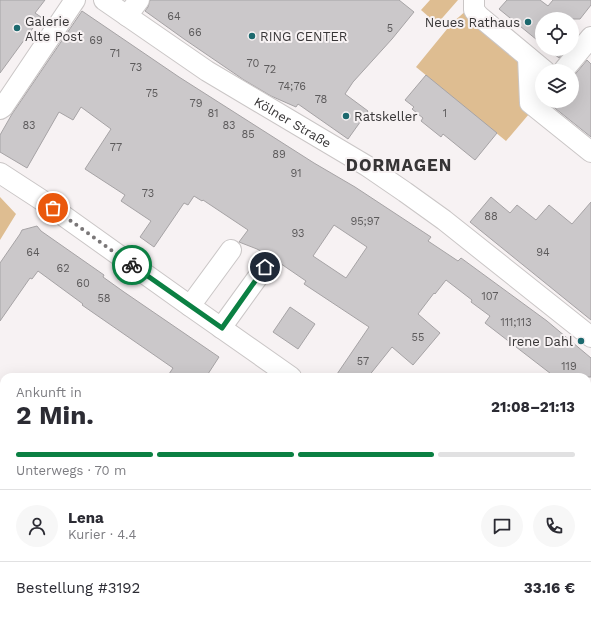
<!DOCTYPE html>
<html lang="de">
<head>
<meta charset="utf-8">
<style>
  body { margin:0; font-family:"Work Sans",sans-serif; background:#f7f7f7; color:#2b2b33; height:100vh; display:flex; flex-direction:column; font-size:15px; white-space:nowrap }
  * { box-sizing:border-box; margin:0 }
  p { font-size:13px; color:#7c7c81 }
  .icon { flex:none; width:22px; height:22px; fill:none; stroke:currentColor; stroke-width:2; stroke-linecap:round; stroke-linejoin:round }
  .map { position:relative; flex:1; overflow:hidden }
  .details { position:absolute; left:0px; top:373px; width:591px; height:248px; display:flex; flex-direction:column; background:#fff; border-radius:12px 12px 0 0; box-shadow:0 4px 16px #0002 }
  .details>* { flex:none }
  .buttons { position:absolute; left:535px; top:12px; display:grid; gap:8px }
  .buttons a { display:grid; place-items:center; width:44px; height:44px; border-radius:50%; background:#fff; box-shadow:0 4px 16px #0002; font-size:20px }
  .pin { position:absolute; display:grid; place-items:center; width:34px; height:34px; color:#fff; margin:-17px; border:2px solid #fff; border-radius:50%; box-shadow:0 1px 4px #0007 }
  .courier { position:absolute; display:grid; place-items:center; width:40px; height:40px; margin:-20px; border:3px solid #0b8043; border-radius:50%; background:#fff; color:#222; box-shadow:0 1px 5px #0007 }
  .headline em { font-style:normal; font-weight:700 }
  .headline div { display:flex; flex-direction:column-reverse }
  .headline { display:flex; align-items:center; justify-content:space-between; height:68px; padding:0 16px }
  h1 { font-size:26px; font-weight:700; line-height:30px }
  .bar { display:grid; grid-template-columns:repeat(4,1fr); gap:6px 4px; align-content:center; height:48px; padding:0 16px }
  .bar i { height:5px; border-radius:3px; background:#e1e1e2 }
  .bar .on { background:#0b8043 }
  .bar p { grid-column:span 4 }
  .line { display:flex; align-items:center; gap:10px; padding:0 16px; border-top:1px solid #e1e1e2 }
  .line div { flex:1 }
  .round { display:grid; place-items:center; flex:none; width:42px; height:42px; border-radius:21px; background:#f7f7f7 }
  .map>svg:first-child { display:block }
</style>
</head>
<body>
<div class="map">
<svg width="591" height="621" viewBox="0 0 591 621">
  <rect width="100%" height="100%" fill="#f7f2f3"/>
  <path fill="#debd91" d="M430,0H458L437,24L421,10Z
    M468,9L542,71V97L535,107L506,141L416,67L452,23Z
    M0,197L16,214L0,240Z
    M0,487L4,490V536L0,534Z
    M0,561L4,563V617H91L97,621H0Z
    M133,617H220L227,621H139Z"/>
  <path fill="#cbc8ca" stroke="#a6a3a5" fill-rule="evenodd" d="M0,0H45L35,13L41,17L0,73Z
    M150,0H399L414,12L392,39L353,82L345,94L368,111L348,139L298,104L296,107L271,96L244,80L184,39L145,11L148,7Z
    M507,0H540L548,6L553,0H591V5L580,19H542V44L499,9Z
    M82,11L179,77L314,163L355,187L431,237L428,241L458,261L461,258L547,321L591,358V377H555L485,323L490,316L471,302L472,300L446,280L435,294L434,293L418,314L440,333L413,365L392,347L368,377H335L369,327L304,284L306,281L271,257L257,249L239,242L248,230L203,200L202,201L194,196L188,205L184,203L154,247L140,237L151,221L121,201L125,195L85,169L111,129L81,107L73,120L59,112L27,168L0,152V135L12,114ZM334,225L367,247L346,278L313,256Z
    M548,49H566L559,58Z
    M587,60L591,64V137L546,101H572V78Z
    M426,75L497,133L475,160L443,134L441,137L421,121L423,118L412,109L414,107L405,100Z
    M491,197L510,213L517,205L536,220L549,205L572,224L591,202V320L470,222Z
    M37,226L41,231L104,275L103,277L124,292L219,357L206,377H167L173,368L82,305L83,304L38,271L32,279L30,278L0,321V263L20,234L22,230Z
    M290,307L315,324L298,349L273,332Z"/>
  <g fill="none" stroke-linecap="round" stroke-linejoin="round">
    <defs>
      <g id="minor">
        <path id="s1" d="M104,0L207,71L367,166L405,192L444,220L591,337"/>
        <path d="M474,0V10L479,16L545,71"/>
        <path d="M127,16L139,0"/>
        <path d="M528,57L530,103L591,152"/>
        <path d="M563,71L591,37"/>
        <path d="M0,109L3,107L75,0"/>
        <path d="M0,173L40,199L190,306L291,377"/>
        <path d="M190,306L231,250"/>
        <path d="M221,328L265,267"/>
        <path d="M587,575L591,578"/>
        <path d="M345,617L353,621"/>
      </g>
      <path id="major" d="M0,545L4,548
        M111,617L117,621"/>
    </defs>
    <use href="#minor" stroke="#cac6c6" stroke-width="22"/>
    <use href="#major" stroke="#cac6c6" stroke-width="24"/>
    <use href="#minor" stroke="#fff" stroke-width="20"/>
    <use href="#major" stroke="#fff" stroke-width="22"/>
  </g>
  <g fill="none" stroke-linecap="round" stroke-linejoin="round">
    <path stroke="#7a7778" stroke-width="4" stroke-dasharray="0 7.2" d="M53,208L132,265"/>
    <path stroke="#0b8043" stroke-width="5" d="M132,265L222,328L265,267"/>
  </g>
  <g fill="#1c696e" stroke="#f7f2f3" stroke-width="1.5">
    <circle cx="528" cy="22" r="4"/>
    <circle cx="17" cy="28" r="4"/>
    <circle cx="252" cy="36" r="4"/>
    <circle cx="346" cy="116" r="4"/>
    <circle cx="581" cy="341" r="4"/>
  </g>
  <g text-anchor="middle" stroke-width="4" stroke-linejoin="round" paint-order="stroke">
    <g font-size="11" fill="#5c5a5b">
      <text x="174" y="20">64</text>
      <text x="390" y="32">5</text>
      <text x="195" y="36">66</text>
      <text x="96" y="44">69</text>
      <text x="115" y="57">71</text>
      <text x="253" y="67">70</text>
      <text x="136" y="71">73</text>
      <text x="270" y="73">72</text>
      <text x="292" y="90">74;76</text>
      <text x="152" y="97">75</text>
      <text x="321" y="103">78</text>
      <text x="196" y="107">79</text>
      <text x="213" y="117">81</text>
      <text x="445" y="117">1</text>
      <text x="29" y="129">83</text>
      <text x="229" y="129">83</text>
      <text x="248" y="138">85</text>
      <text x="116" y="151">77</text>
      <text x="279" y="158">89</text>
      <text x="296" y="177">91</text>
      <text x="148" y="197">73</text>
      <text x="491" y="220">88</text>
      <text x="365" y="225">95;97</text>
      <text x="298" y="237">93</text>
      <text x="33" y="256">64</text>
      <text x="543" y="256">94</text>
      <text x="63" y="272">62</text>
      <text x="83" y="287">60</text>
      <text x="490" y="300">107</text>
      <text x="104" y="302">58</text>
      <text x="516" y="326">111;113</text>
      <text x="418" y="341">55</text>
      <text x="363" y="365">57</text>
      <text x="569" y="370">119</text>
    </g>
    <g font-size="13" fill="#373536" stroke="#f7f2f3" text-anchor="start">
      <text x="25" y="26">Galerie<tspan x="25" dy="15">Alte Post</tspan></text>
      <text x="520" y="27" text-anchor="end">Neues Rathaus</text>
      <text x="260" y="41">RING CENTER</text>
      <text x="354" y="121">Ratskeller</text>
      <text x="573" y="346" text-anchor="end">Irene Dahl</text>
    </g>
    <g font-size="13" fill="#373536" stroke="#f7f2f3">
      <text dy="5" stroke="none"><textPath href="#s1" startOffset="225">Kölner Straße</textPath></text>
    </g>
    <g font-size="17" font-weight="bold" letter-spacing="1" fill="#373536" stroke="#f7f2f3">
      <text x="399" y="171">DORMAGEN</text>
    </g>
  </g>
</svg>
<div class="buttons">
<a><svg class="icon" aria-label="locate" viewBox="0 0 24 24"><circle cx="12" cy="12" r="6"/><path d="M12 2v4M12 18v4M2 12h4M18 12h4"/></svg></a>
<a><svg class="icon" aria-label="layers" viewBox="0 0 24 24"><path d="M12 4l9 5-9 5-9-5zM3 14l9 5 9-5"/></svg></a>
</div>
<div class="pin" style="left:53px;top:208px;background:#ea580c"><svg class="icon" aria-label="bag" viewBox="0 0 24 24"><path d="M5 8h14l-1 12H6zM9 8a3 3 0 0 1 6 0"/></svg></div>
<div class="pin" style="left:265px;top:267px;background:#1f2937"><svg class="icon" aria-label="home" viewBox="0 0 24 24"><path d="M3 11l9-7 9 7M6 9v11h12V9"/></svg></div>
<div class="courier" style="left:132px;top:265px"><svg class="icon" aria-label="bike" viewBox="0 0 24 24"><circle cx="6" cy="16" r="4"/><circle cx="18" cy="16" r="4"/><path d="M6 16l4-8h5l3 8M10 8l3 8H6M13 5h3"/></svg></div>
<section class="details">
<div class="headline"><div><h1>2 Min.</h1><p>Ankunft in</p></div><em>21:08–21:13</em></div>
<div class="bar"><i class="on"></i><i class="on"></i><i class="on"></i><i></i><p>Unterwegs · 70 m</p></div>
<div class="line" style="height:72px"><a class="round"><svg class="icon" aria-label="person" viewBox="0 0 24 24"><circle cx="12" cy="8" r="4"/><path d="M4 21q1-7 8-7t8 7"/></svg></a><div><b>Lena</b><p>Kurier · 4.4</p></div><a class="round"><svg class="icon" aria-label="chat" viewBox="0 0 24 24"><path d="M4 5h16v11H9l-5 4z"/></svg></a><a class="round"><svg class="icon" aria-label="phone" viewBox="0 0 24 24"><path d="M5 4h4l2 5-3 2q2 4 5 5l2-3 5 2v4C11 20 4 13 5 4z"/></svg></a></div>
<div class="line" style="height:52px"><div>Bestellung #3192</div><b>33.16 €</b></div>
</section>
</div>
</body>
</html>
